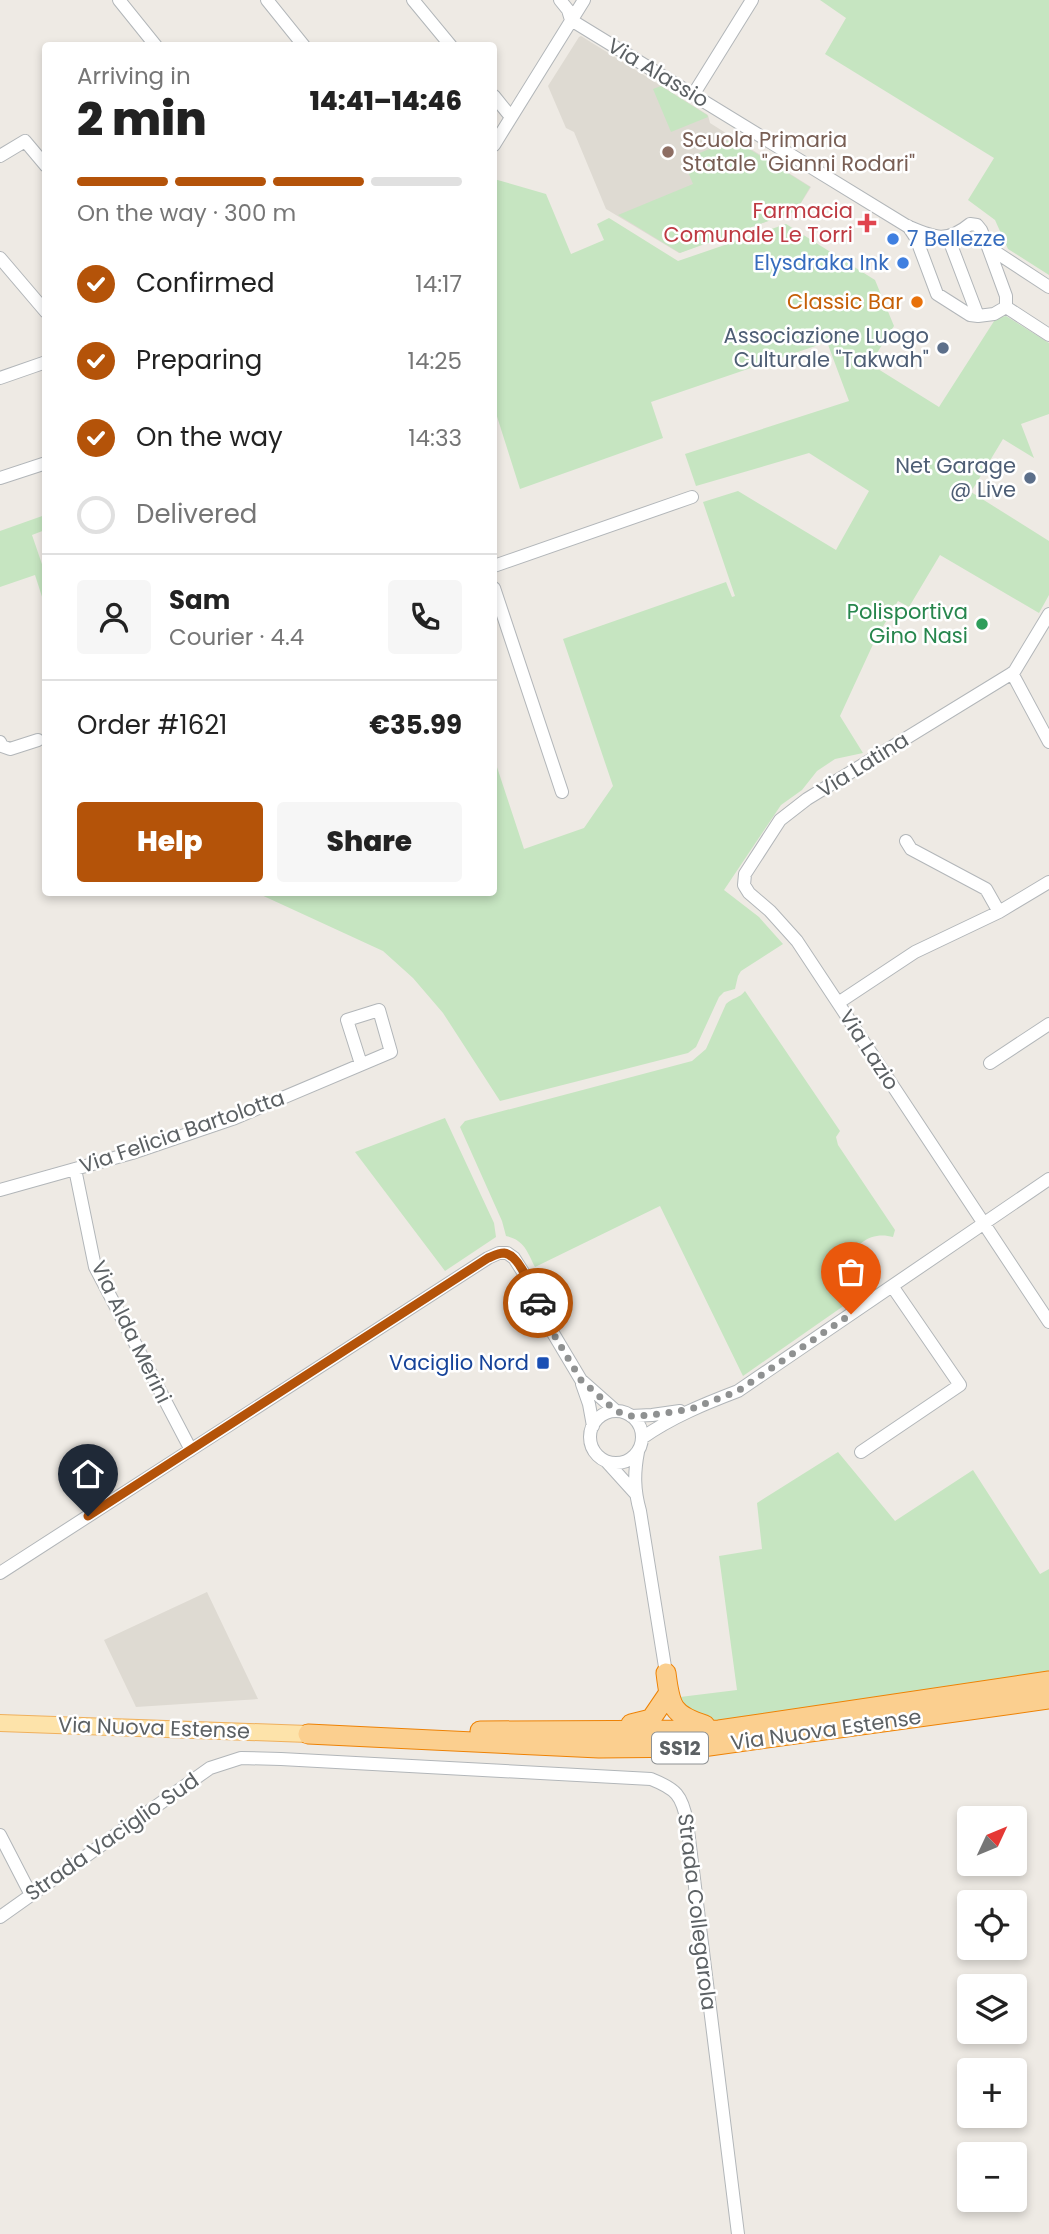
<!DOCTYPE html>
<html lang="en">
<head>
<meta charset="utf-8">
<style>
  body { margin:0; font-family:Poppins,sans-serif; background:#f6f6f6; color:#222; height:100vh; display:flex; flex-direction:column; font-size:26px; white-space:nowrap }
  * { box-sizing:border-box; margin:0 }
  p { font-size:23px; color:#767676 }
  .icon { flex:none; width:38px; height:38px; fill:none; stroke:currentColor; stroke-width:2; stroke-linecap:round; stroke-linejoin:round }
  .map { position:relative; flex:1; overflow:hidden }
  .sheet { position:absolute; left:42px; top:42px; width:455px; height:854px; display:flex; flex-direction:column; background:#fff; border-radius:7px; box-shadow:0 4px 10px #0003 }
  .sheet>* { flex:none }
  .needle { width:46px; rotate:46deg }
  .controls { position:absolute; left:957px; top:1806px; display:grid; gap:14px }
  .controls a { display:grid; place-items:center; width:70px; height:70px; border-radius:7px; background:#fff; box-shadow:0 4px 10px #0003; font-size:35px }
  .pin { position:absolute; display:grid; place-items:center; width:60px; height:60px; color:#fff; margin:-72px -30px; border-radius:50% 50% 50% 0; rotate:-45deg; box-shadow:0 0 7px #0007 }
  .pin .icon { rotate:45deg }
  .courier { position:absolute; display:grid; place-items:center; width:70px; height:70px; margin:-35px; border:5px solid #b45309; border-radius:50%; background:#fff; color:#222; box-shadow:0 2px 9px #0007 }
  .head em { font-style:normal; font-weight:800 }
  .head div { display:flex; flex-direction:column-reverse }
  .head { display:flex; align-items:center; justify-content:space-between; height:119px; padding:0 35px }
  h1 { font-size:46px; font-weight:800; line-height:52px }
  .bar { display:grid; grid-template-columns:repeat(4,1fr); gap:10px 7px; align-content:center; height:84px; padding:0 35px }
  .bar i { height:9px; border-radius:5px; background:#e0e0e0 }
  .bar .current { background:#b45309 }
  .bar p { grid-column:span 4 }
  .line { display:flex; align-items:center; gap:18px; padding:0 35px; border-top:2px solid #e0e0e0 }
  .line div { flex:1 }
  .round { display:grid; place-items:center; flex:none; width:74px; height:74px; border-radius:7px; background:#f6f6f6 }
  ol { padding:0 35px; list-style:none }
  li { display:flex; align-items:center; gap:21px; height:77px }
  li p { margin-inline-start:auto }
  li .icon { padding:7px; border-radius:50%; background:#b45309; color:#fff; stroke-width:4 }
  li:last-child { color:#767676 }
  li i { width:38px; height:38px; border:4px solid #e0e0e0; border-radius:50% }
  .primary-button { display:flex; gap:14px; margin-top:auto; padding:14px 35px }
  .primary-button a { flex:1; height:80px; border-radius:7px; background:#b45309; color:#fff; font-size:28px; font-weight:800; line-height:80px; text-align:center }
  .primary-button a+a { background:#f6f6f6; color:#222 }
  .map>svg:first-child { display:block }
</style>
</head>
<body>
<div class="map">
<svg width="1049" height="2234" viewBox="0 0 1049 2234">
  <rect width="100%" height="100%" fill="#eeeae4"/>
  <path fill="#dedad2" d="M581,36L708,115L710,123L811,187L796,211L679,253L606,209L574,132L566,128L548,86L579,37Z
    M207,1592L258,1699L136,1707L104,1640Z"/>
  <path fill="#c6e5c1" d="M820,0H1049V275L1008,249L995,220L968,200L994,158L825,54L846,18Z
    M661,86L707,115L708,117L671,132L653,89Z
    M733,139L810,187L796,211L680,253L618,215L693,184L683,160Z
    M494,179L546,194L571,254L604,240L597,224L609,218L678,261L786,224L875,280L894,326L870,364L939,407L996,318L1006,316L1049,343V414L1021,424L1034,458L1003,439L971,492L1049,541V595L1039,613L940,555L909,607L898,601L875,640L840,716L863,753L835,759L817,771L802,790L781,805L724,890L759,917L783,944L741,971L738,976L735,989L724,992L719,997L696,1047L688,1053L500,1101L443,1013L413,978L383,951L257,893L494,892V758L524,849L584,828L613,786L563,639L726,582L732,597L735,596L703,502L738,491L836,550L869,491L809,453L696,486L685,454L849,401L827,342L651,402L663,438L520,489L494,407Z
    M45,515V530L32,535L45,573V606L35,575L0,587V531Z
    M745,991L840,1131L836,1137L838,1145L895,1230L893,1237C874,1231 851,1242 853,1265C854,1275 860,1283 865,1291L743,1376L660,1206L535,1267C527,1251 524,1240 506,1236L502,1221L460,1127L465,1121L692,1061L706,1049L726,1004C732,998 740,998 745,991Z
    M445,1118L494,1223L496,1237L445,1271L355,1152Z
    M838,1452L895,1521L973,1470L1040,1574L1049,1569V1675L726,1727L692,1719L680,1697L737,1690L719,1556L762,1549L757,1503Z"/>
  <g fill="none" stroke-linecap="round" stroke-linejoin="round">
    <defs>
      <path id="minor" d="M119,0L156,46
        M267,0L304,46
        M413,0L451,46
        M560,0L568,10L571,20L907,226C933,237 946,244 970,224L977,225L981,230L988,247L1049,287
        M693,95L752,0
        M494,96L511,117
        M494,145L584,0
        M0,156L25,141L46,166
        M908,226L916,238L937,294L970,315L978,316L994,314L1006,307
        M948,237L978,316
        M988,247L1006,296V307
        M0,258L46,312
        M1006,307L1049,335
        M0,378L46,362
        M0,478L46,463
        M494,566L692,497
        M494,588L562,792
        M1049,614L1014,672L807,799L780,820L745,874L744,885L749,893L770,911L797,941L1049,1322
        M1012,673L1049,742
        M0,742L2,746L10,749L38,740
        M906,841L911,849L986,889L999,912
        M838,1003L915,952L999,912L1049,882
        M990,1063L1049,1024
        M75,1169L95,1267L191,1450
        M0,1190L132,1153L235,1118L391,1052L379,1010L347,1020L361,1064
        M582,1384L589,1404L593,1426
        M590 1437a26 26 0 1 1 52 0a26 26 0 1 1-52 0Z
        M631,1416L652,1415L680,1411
        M642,1438C672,1417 704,1404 738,1391L1049,1179
        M638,1452C634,1473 634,1490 640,1511L666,1673
        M861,1452L960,1385L892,1286
        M607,1462L635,1493
        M0,1573L488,1258L499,1253H507L514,1258L523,1272L550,1328L581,1380L616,1411
        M0,1835L31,1895
        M0,1917L210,1768L241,1758L281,1759L651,1779C676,1789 682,1795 687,1822L738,2234"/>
      <path id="major" d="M0,1723L308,1734"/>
      <path id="highway" d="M666,1673C670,1706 672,1715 705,1725
        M631,1724L651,1719L668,1694
        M480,1731L719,1730L1049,1681
        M308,1734L599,1748L702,1747L1049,1699"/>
    </defs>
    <use href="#minor" stroke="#b2b6b9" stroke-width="14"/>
    <use href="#major" stroke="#efb05d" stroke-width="18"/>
    <use href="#highway" stroke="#ee8204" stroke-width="21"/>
    <use href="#minor" stroke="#fff" stroke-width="12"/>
    <use href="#major" stroke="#fde3aa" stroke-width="16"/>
    <use href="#highway" stroke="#fbcf8f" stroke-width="19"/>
  </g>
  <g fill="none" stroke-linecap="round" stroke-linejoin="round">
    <path stroke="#8f9191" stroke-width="7" stroke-dasharray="0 12.6" d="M538,1303L550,1328L581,1380L616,1411L631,1416L652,1415L691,1409L738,1391L851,1314"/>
    <path stroke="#b45309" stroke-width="9" d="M88,1516L488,1258C493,1256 498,1253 504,1253C520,1255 532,1290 538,1303"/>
  </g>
  <circle fill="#8d6e63" stroke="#fff" stroke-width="2.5" cx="668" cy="152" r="7"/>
  <path fill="#e0444e" stroke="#fff" stroke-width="2.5" d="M863.5 212.5h7v7h7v7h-7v7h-7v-7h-7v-7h7z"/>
  <g fill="#3f7fe0" stroke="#fff" stroke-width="2.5">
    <circle cx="893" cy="239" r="7"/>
    <circle cx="903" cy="263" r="7"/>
  </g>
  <circle fill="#e8710a" stroke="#fff" stroke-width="2.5" cx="917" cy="302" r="7"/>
  <g fill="#5c6f8a" stroke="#fff" stroke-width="2.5">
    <circle cx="943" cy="348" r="7"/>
    <circle cx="1030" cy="478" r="7"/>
  </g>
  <circle fill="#2e9e5b" stroke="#fff" stroke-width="2.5" cx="982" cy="624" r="7"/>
  <rect fill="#1a4fb4" stroke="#fff" stroke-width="2.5" x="536" y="1356" width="14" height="14" rx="3.5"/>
  <g text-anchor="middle" stroke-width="5" stroke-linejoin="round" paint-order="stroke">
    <rect fill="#fff" stroke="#8d9092" stroke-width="2" x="652" y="1732.5" width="56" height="31" rx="5"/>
    <g font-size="19" font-weight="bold" fill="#5c6164">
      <text x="680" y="1755">SS12</text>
    </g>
    <g font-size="21" fill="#5c6164" stroke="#fff">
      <text transform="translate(658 73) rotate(31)" y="7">Via Alassio</text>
      <text transform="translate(863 765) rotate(-32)" y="7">Via Latina</text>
      <text transform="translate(869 1050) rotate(57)" y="7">Via Lazio</text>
      <text transform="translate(182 1132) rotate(-19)" y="7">Via Felicia Bartolotta</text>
      <text transform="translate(131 1332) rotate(64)" y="7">Via Alda Merini</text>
      <text transform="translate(154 1728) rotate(2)" y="7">Via Nuova Estense</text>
      <text transform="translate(826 1730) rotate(-8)" y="7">Via Nuova Estense</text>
      <text transform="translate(112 1837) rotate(-35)" y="7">Strada Vaciglio Sud</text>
      <text transform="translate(697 1912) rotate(83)" y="7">Strada Collegarola</text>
    </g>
    <g font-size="21" fill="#785e54" stroke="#fff" text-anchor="start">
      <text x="682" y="147">Scuola Primaria<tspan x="682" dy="24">Statale "Gianni Rodari"</tspan></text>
    </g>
    <g font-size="21" fill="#be3a42" stroke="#fff" text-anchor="end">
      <text x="853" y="218">Farmacia<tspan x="853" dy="24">Comunale Le Torri</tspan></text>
    </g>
    <g font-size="21" fill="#366cbe" stroke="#fff" text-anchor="start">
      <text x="907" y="246">7 Bellezze</text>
      <text x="889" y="270" text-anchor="end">Elysdraka Ink</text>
    </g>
    <g font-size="21" fill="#c56008" stroke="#fff" text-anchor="end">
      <text x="903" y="309">Classic Bar</text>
    </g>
    <g font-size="21" fill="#4e5e75" stroke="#fff" text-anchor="end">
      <text x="929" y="343">Associazione Luogo<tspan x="929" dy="24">Culturale "Takwah"</tspan></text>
      <text x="1016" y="473">Net Garage<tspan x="1016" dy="24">@ Live</tspan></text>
    </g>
    <g font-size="21" fill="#27864d" stroke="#fff" text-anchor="end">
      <text x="968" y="619">Polisportiva<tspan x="968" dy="24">Gino Nasi</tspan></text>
    </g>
    <g font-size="21" fill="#164399" stroke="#fff" text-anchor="end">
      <text x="529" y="1370">Vaciglio Nord</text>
    </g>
  </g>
</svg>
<div class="controls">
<a><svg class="needle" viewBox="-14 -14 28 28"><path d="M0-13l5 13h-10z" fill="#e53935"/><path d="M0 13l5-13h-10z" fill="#767676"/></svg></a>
<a><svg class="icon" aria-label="locate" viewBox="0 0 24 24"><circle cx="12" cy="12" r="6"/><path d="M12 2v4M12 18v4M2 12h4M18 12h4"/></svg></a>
<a><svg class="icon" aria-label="layers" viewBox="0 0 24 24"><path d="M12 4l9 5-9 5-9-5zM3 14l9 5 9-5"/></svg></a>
<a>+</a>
<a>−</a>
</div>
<div class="pin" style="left:851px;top:1314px;background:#ea580c"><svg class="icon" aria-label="bag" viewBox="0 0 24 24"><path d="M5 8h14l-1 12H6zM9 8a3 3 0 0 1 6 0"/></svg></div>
<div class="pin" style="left:88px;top:1516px;background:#1f2937"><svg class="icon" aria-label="home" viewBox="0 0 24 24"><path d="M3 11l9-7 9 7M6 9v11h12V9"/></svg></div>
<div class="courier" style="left:538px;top:1303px"><svg class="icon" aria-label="car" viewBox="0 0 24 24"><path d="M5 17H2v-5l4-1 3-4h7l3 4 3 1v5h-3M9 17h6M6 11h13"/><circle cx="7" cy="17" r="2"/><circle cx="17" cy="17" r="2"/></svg></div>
<section class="sheet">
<div class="head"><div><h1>2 min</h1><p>Arriving in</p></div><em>14:41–14:46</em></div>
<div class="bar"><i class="current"></i><i class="current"></i><i class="current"></i><i></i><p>On the way · 300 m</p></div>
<ol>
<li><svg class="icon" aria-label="check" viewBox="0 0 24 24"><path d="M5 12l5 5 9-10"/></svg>Confirmed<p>14:17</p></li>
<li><svg class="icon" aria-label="check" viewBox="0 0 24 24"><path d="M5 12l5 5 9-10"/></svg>Preparing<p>14:25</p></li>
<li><svg class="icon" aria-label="check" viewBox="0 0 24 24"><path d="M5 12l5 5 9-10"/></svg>On the way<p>14:33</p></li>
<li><i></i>Delivered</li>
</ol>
<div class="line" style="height:126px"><a class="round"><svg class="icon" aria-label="person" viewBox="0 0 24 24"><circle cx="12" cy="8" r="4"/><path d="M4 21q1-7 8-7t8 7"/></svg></a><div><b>Sam</b><p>Courier · 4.4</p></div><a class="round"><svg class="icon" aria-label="phone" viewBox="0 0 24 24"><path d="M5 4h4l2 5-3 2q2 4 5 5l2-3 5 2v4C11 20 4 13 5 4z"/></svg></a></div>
<div class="line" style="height:91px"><div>Order #1621</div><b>€35.99</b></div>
<div class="primary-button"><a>Help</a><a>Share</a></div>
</section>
</div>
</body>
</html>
